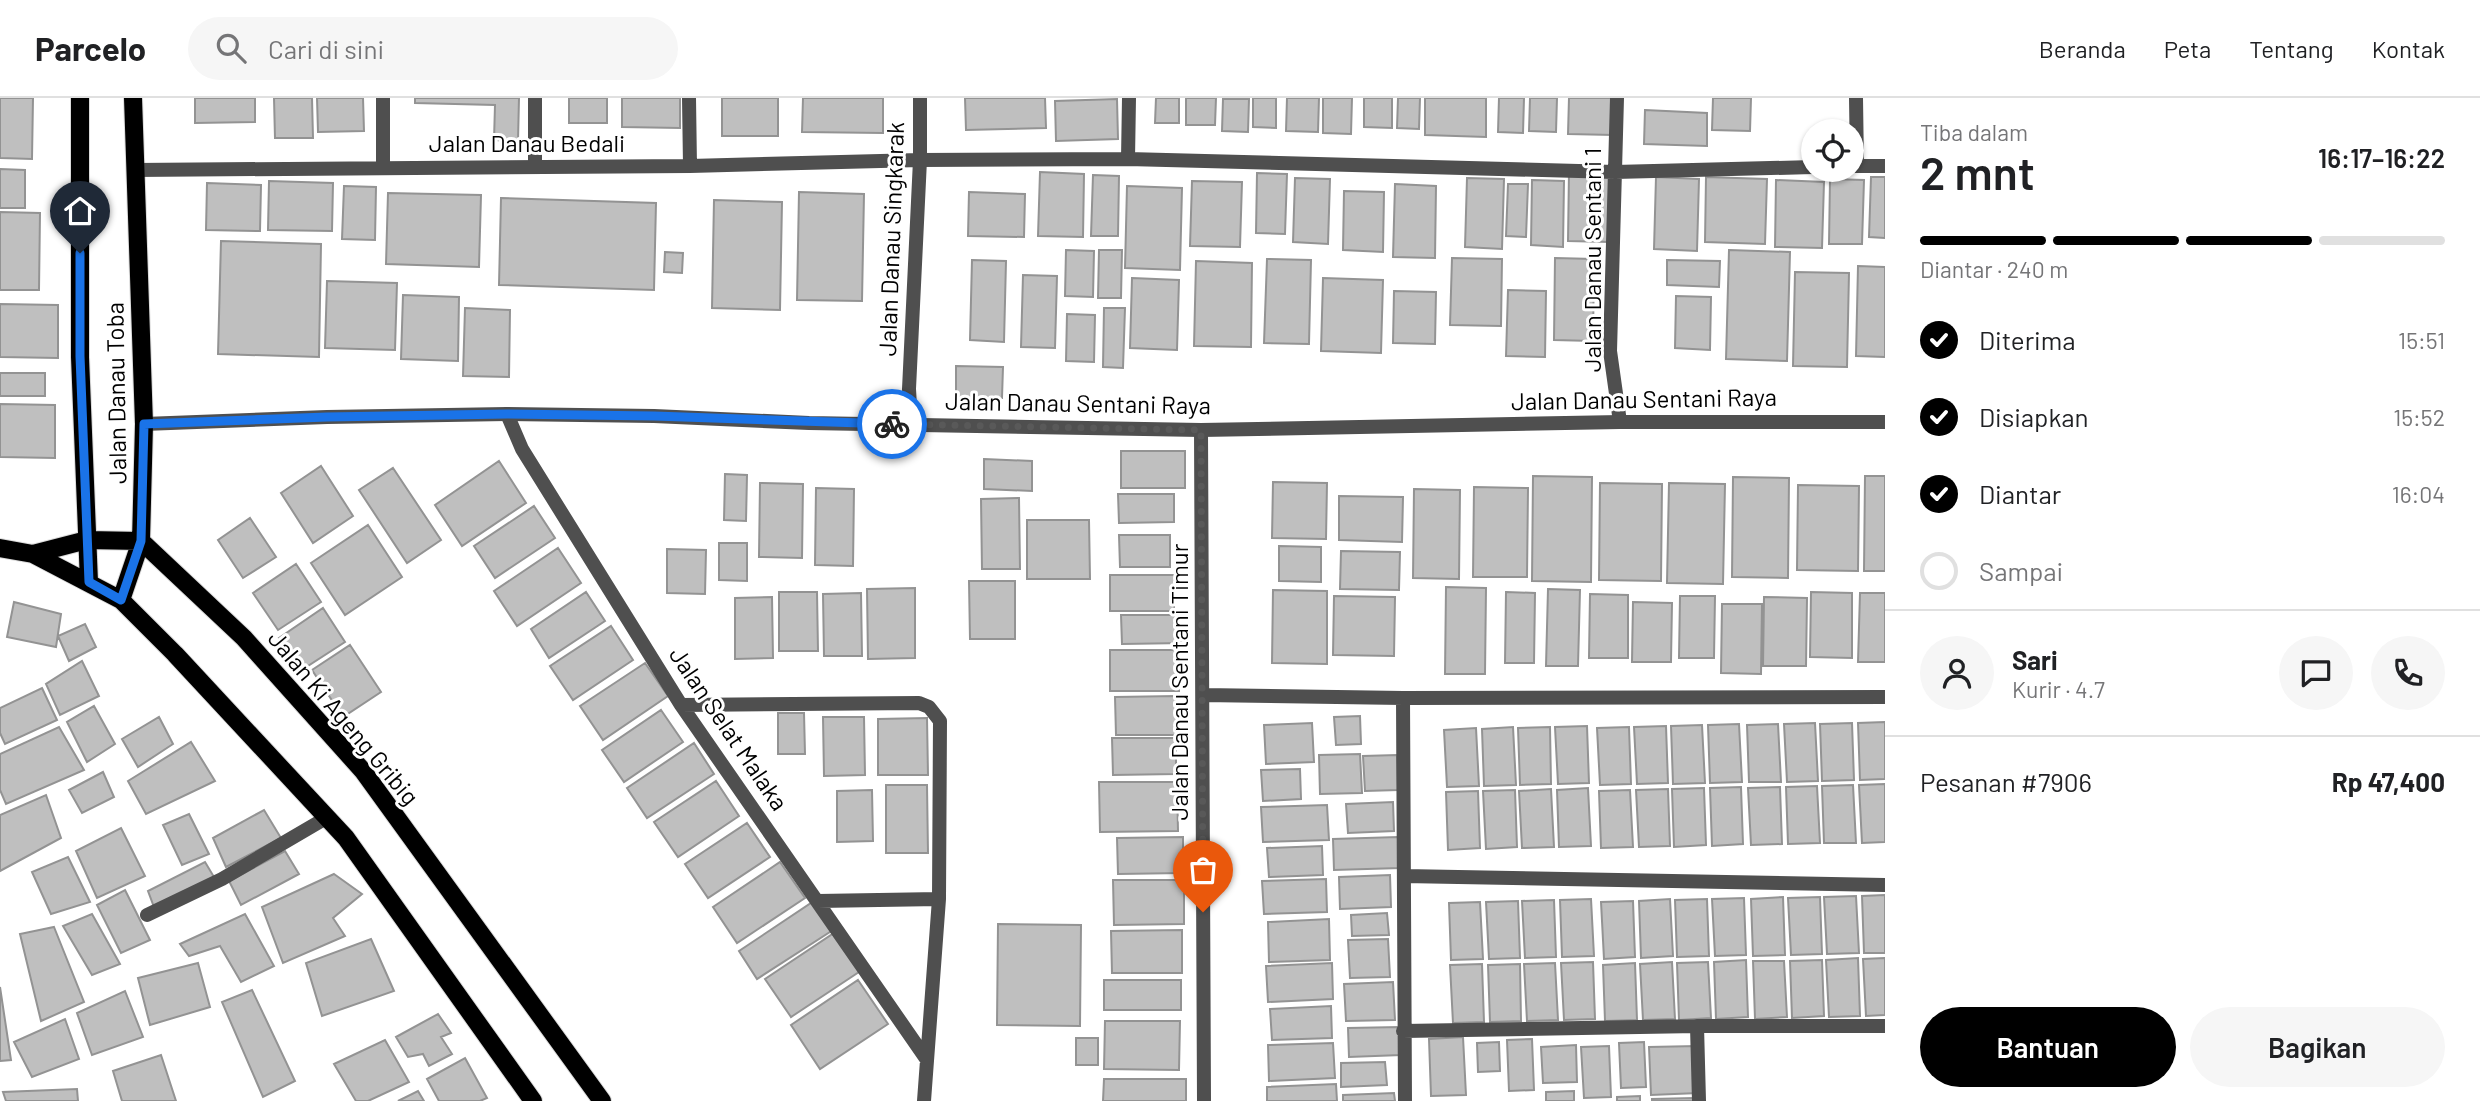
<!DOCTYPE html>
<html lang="id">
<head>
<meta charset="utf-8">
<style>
  body { margin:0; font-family:Barlow,sans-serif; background:#f6f6f6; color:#202124; height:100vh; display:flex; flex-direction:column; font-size:26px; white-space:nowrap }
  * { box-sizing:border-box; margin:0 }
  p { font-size:23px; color:#757577 }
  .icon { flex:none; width:38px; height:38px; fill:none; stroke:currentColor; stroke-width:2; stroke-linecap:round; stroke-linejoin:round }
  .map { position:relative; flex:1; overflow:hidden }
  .details { display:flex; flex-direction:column; background:#fff; width:595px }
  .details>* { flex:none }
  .fabs { position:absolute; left:1801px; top:21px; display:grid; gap:14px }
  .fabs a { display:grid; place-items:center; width:63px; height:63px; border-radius:50%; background:#fff; box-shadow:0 2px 5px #0004; font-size:35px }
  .pin { position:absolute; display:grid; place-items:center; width:60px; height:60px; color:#fff; margin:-72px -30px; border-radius:50% 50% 50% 0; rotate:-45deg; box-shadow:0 0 7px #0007 }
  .pin .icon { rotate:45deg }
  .courier { position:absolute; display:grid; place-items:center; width:70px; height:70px; margin:-35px; border:5px solid #1a73e8; border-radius:50%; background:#fff; color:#222; box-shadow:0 2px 9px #0007 }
  .headline em { font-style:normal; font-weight:600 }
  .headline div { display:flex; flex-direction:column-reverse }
  .headline { display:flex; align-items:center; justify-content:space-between; height:119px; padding:0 35px }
  h1 { font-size:46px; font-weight:600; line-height:52px }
  .bar { display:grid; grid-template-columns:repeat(4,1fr); gap:10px 7px; align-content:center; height:84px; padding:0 35px }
  .bar i { height:9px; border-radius:5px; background:#e0e0e0 }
  .bar .current { background:#000 }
  .bar p { grid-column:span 4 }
  .line { display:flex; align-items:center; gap:18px; padding:0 35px; border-top:2px solid #e0e0e0 }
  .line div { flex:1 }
  .round { display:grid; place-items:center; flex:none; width:74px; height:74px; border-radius:37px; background:#f6f6f6 }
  ol { padding:0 35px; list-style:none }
  li { display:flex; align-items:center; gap:21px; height:77px }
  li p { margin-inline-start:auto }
  li .icon { padding:7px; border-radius:50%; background:#000; color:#fff; stroke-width:4 }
  li:last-child { color:#757577 }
  li i { width:38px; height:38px; border:4px solid #e0e0e0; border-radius:50% }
  .primary-button { display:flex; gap:14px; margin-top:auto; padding:14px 35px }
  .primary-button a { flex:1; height:80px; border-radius:42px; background:#000; color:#fff; font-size:28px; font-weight:600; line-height:80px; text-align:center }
  .primary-button a+a { background:#f6f6f6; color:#202124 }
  header { display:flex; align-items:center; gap:42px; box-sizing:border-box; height:98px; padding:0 35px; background:#fff; border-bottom:2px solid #e0e0e0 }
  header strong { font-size:33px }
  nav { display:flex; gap:38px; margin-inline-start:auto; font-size:24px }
  .search { width:490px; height:63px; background:#f6f6f6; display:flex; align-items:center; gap:18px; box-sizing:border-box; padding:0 24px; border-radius:38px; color:#757577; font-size:26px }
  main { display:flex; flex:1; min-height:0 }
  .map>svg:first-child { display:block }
</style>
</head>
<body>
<header>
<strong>Parcelo</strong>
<div class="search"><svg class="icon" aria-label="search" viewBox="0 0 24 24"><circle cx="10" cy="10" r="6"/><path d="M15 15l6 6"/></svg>Cari di sini</div>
<nav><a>Beranda</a><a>Peta</a><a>Tentang</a><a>Kontak</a></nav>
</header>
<main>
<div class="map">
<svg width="1885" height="1003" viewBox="0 0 1885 1003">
  <rect width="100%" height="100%" fill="#fff"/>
  <path fill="#bfbfbf" stroke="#939393" stroke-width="2" d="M0,0H33L32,61L0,60Z
    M195,0H255V24L195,25Z
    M274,0H312L313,40H275Z
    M317,0H363L364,33L318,34Z
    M415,0H519L518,43L494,42L495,7L415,5Z
    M569,0H607V25H569Z
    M622,0H680V30L622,29Z
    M722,0H778V38H722Z
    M803,0H883V35L802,34Z
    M965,0H1045L1046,30L966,32Z
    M1156,0H1179V25H1155Z
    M1186,0H1216L1215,27H1186Z
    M1253,0H1276V30L1253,29Z
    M1287,0H1319L1318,34L1286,33Z
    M1323,0H1352L1351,36L1323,35Z
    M1364,0H1392V30L1364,29Z
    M1398,0H1420L1419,31L1397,30Z
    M1425,0H1486V39L1425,37Z
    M1499,0H1524L1523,35L1498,34Z
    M1530,0H1557L1556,34L1529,33Z
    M1569,0H1613V37L1568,36Z
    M1713,0H1751L1750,33L1712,32Z
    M1117,1L1118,41L1056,43L1055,3Z
    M1223,1H1249L1248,34L1222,33Z
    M1645,12L1707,15V48L1644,46Z
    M0,71L25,72V110H0Z
    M1569,73L1611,75L1609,144L1568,143Z
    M1040,74L1084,76L1083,139L1038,138Z
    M1257,75L1287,76L1285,136L1256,135Z
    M1093,77L1119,78L1118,138H1091Z
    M1656,79L1699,81L1697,153L1654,151Z
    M1706,79L1767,81L1765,146L1705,144Z
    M1871,79H1885V140L1869,139Z
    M1295,80L1330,81L1328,146L1293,144Z
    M1467,80L1504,81L1502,151L1465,149Z
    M1830,81L1864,82L1862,146H1829Z
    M1532,82L1564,83L1563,149L1531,147Z
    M1776,82L1824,84L1822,150L1775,149Z
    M269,83L333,85L332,133L268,132Z
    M1192,83L1242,84L1240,149L1190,148Z
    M207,85L261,87L260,133L206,132Z
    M1395,86L1436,88L1435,160L1393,159Z
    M1508,86H1528L1526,139L1506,138Z
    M344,88L376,89L375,142L342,141Z
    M1127,88L1182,90L1180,172L1125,170Z
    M1344,93L1384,94L1383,154L1343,152Z
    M799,94L864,96L862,203L797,202Z
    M969,94L1025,96L1024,139L968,138Z
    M388,95L481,97L479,169L386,166Z
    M501,100L656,105L654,192L499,187Z
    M714,102L782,104L780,212L712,210Z
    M0,114L40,115L39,192H0Z
    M221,143L321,146L319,259L218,256Z
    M1066,152L1094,153L1093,199L1065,198Z
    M1099,152H1122L1121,200H1098Z
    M1729,152L1790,154L1787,263L1726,261Z
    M665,154L683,155L682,175L664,174Z
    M1452,160L1502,161L1501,228L1450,227Z
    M1555,160L1594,161L1593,243L1554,242Z
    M1267,161L1311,162L1309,246L1264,245Z
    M972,162L1006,163L1004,244L970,242Z
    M1667,162L1720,163L1719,189L1667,187Z
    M1196,163L1252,165L1251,249L1194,248Z
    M1858,168L1885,169V259L1856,258Z
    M1795,174L1849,175L1847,269L1793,268Z
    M1023,177L1057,178L1055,250L1021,249Z
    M1132,180L1179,182L1177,252L1130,250Z
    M1323,180L1383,182L1381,255L1321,253Z
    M327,183L397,185L395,252L325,250Z
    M1508,192L1546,193L1545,259L1506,258Z
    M1394,193L1436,194L1435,246L1393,245Z
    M403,197L459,199L458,263L401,261Z
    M1676,198L1711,199L1710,252L1675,250Z
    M0,206L58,207V260L0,259Z
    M465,210L510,212L509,279L463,278Z
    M1104,210H1125L1123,270L1103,269Z
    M1067,216L1095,217L1094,264L1066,263Z
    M956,268L1003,269L1002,300L956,299Z
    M0,275H45V298H0Z
    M0,306L55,307V360L0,359Z
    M1121,353H1185V390H1121Z
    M984,361L1032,363V393L984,391Z
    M499,363L526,405L462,448L435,407Z
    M321,368L353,418L313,445L281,395Z
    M393,370L441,442L407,465L359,392Z
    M725,376L747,377L746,423L724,422Z
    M1533,378L1592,379L1591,484L1532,483Z
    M1865,378H1885V473H1864Z
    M1733,379L1789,380L1788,480L1732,479Z
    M1273,384L1327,385L1326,441L1272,440Z
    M760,385L803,386L802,460L759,459Z
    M1600,385L1662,386L1661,483L1599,482Z
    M1669,385L1725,386L1723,486L1667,485Z
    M1798,387L1859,388L1858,473L1797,472Z
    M1474,389L1528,390L1527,479H1473Z
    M816,390L854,391L853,468L815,467Z
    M1414,391L1460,392L1459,481L1413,480Z
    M1118,396H1174V424L1119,425Z
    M1339,398L1403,399L1402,444L1339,442Z
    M1019,400L1020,471H982L981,401Z
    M534,408L555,440L495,480L474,448Z
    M250,420L276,459L243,480L218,442Z
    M1027,422H1089L1090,481H1027Z
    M368,427L402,479L345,517L311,465Z
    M1119,437H1170V469H1120Z
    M719,445H747V483L719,482Z
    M1279,448L1321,449V484L1279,483Z
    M558,450L581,485L517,528L494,493Z
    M667,451L706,452L705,496L667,495Z
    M1341,453L1400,454L1399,492L1340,491Z
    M296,466L321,504L278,532L253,495Z
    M1110,477H1174V513H1110Z
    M969,483H1015V541H970Z
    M1446,489L1486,490L1485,576H1445Z
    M915,490V560L868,561L867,491Z
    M1548,491L1580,492L1578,568H1546Z
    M1273,492L1327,493V566L1272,565Z
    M586,494L605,523L549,560L531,531Z
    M779,494H817L818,553H779Z
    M1506,494L1535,495L1534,565H1505Z
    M1811,494L1852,495V560L1810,559Z
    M861,495L862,558H824L823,496Z
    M1860,495H1885V564H1858Z
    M1590,496L1628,497V560H1589Z
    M1334,498L1395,499L1394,558L1333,557Z
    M1680,498H1715L1714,560H1679Z
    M772,499L773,560L735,561V500Z
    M1764,499L1807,500L1806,568H1763Z
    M14,504L61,516L56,549L7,539Z
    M1633,504L1672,505L1671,564H1632Z
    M1722,506H1762L1761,576L1721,575Z
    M323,510L345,544L300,573L279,540Z
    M1121,517H1183L1184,545L1122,546Z
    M85,526L96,549L69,563L58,538Z
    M611,528L633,562L573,602L550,568Z
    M350,547L381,594L343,619L312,572Z
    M1110,552H1179V593H1110Z
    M82,563L99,598L60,617L46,586Z
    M645,565L668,598L603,642L580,608Z
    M42,590L57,622L5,646L0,635V610Z
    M1176,598L1177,637H1116L1115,599Z
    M94,608L115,646L87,664L67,624Z
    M661,612L683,644L624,684L602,652Z
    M778,615H804L805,656H778Z
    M1360,618L1361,646L1336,647L1334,619Z
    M159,619L173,646L138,669L122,641Z
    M823,619H864L865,677L824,678Z
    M927,620L928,677H878V621Z
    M1885,624V681L1860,682L1858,625Z
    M1312,625L1314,664L1266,666L1264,627Z
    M1815,625L1818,683L1787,684L1784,626Z
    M1852,625L1854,682L1822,683L1820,626Z
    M1739,626L1742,684L1710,685L1708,627Z
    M1778,626L1781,684H1749L1747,627Z
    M1702,627L1705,685L1673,686L1671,628Z
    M1587,628L1589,685L1558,686L1555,629Z
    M1666,628L1668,685L1637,686L1634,629Z
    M59,629L84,672L6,706L0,692V656Z
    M1513,629L1516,687L1484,688L1482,631Z
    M1550,629L1551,686L1520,687L1518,630Z
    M1629,629L1631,686L1600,687L1597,630Z
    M1476,630L1479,688L1447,689L1444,632Z
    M1112,640H1176V676L1113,677Z
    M191,644L215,683L146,716L128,683Z
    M694,645L714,676L647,720L627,690Z
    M1360,656L1362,695L1320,696L1319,657Z
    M1397,657L1398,692L1365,693L1363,658Z
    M1300,671L1301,701L1263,703L1261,672Z
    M103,674L114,699L82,715L69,692Z
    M716,683L739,718L678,759L654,724Z
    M1099,684H1177L1178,733L1100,734Z
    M1885,686V744L1862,745L1859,687Z
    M886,687H927L928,755H886Z
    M1853,687L1856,745H1824L1822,688Z
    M1817,688L1820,745L1788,746L1786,689Z
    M1741,689L1743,746L1712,748L1710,690Z
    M1780,689L1782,746L1751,747L1748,690Z
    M1588,690L1591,748L1559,749L1557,692Z
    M1704,690L1706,747L1674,749L1672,691Z
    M1551,691L1554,749L1522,750L1519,693Z
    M1668,691L1670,748L1639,749L1636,692Z
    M872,692L873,743L837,744V693Z
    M1515,692L1517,749L1486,751L1483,693Z
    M1630,692L1633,749L1601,750L1599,693Z
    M1478,693L1480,750L1448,752L1446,694Z
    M46,697L61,740L0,773V717Z
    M1393,704L1394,733L1348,735L1346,706Z
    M1327,707L1329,742L1263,744L1261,709Z
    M264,712L281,740L226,769L213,740Z
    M189,716L209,756L182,767L163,727Z
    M747,725L770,759L708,800L685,766Z
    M121,730L145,778L97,800L76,753Z
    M1183,739V775L1118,776L1117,740Z
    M1398,739L1400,770L1334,772L1333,741Z
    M1322,748L1323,777L1269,779L1267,750Z
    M285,753L299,776L241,807L229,783Z
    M68,759L90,804L51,816L32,774Z
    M205,764L214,779L154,809L148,793Z
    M780,764L805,800L737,845L713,809Z
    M334,776L362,796L333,820L345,838L283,865L262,809Z
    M1390,777L1391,809L1340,811L1339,779Z
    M1326,781L1327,814L1264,816L1262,783Z
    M1113,782H1184V826L1114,827Z
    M125,792L150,842L121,855L97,807Z
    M1885,797V855H1864L1862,798Z
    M1856,798L1859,855L1827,856L1824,799Z
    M1783,799L1785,857L1753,858L1751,801Z
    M1820,799L1822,856L1791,857L1788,800Z
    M1744,800L1746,857L1715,858L1712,801Z
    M1591,801L1594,858L1562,859L1560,802Z
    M1670,801L1673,858L1641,860L1639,803Z
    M1707,801L1709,858L1677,859L1675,802Z
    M1554,802L1556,859L1525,860L1522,803Z
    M814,803L833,832L757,881L739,853Z
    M1518,803L1520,860L1489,861L1486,804Z
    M1633,803L1635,859L1604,861L1601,804Z
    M1480,804L1483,861L1451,862L1449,805Z
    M1387,815L1389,837L1352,838L1351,817Z
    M92,816L120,866L92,877L63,828Z
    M245,816L274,868L241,884L220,848L189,858L180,846Z
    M1329,821L1330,862L1269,864L1268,824Z
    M998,826L1081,827L1080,928L997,927Z
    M54,829L84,904L41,923L20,836Z
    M1182,832V875H1112L1111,833Z
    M837,833L862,872L791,919L765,881Z
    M371,841L394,893L322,918L306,865Z
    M1388,841L1390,879L1350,880L1348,842Z
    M1858,860L1860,918L1829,919L1826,862Z
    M1885,860V917L1866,918L1863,861Z
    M1746,862L1748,919L1716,921L1714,864Z
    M1822,862L1824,918L1792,920L1790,863Z
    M1753,863H1784L1787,919L1755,921Z
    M1593,864L1595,921L1564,922L1561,865Z
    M1672,864L1675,921L1643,922L1640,866Z
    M1708,864L1711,920L1679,922L1677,865Z
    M198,865L210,909L150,927L138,880Z
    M1332,865L1333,901L1268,904L1266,868Z
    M1555,865L1558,922L1527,923L1524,866Z
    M1635,865L1637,922L1605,923L1603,867Z
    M1482,866L1484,924L1453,925L1450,867Z
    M1520,866L1521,923L1490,924L1488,867Z
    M858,882L888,926L820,971L791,927Z
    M1104,882H1181V912H1104Z
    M1393,884L1395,922L1346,923L1344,886Z
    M0,889L11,962L0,963Z
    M252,892L295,983L263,999L222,904Z
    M125,893L143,939L92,957L77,915Z
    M1331,908L1332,940L1272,942L1270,911Z
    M438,916L451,935L441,939L452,956L429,968L423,956L408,959L396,939Z
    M65,921L79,961L32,979L14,944Z
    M1105,923H1180L1179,972L1104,971Z
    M1400,929L1401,957L1349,959L1348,930Z
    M1463,939L1466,997L1431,998L1429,941Z
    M1076,940H1098V967H1076Z
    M1532,941L1534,992L1509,993L1507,942Z
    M385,942L409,984L368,1003H356L334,966Z
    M1499,944L1500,973L1478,974L1477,945Z
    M1644,944L1646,989L1621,990L1619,945Z
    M1333,945L1335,980L1269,983L1268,947Z
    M1576,947L1577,984L1543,985L1541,949Z
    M1609,948L1611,999L1584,1000L1581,949Z
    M1697,948L1698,995L1651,997L1649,949Z
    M161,957L176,1003H122L113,973Z
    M465,960L487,1000L480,1003H439L427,981Z
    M1385,964L1387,987L1341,989V965Z
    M1104,981H1186V1003H1103Z
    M1336,986L1337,1003H1267V989Z
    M77,991L78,1003H6L3,994Z
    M418,993L424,1003H398Z
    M1574,993V1003H1546V994Z
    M1394,995L1395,1003H1343V997Z
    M1640,998V1003H1617V999Z
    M1694,1000V1003H1652V1001Z"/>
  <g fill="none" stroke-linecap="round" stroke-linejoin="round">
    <defs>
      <path id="primary" d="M80,0V259L89,484
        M0,450L33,456L121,502L175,556L346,740L533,1003
        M33,456L87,442L141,443L244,540L363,673L602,1003
        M121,502L141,443L144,326L133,0"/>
    </defs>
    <use href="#primary" stroke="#dbdbdb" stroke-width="20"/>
    <path stroke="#4f4f4f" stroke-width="14" d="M383,0V69
      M689,0L690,68
      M1617,0L1610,253L1620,324
      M1856,0L1857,68
      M1128,61L1129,0
      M535,68V0
      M1852,68H1885
      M134,72L690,68L920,62L1128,61L1615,74L1813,69
      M507,316L522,351L681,607L927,962
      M911,326L909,291L920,62V0
      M1201,332L1204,1003
      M1203,597L1403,600L1885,599
      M1403,600L1405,1003
      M681,607L919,605L929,609L940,623L939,801L924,1003
      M1404,778L1885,787
      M818,803L939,801
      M147,817L222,781L326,720
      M1697,928L1699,1003
      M1403,933L1697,928H1885"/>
    <path stroke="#4f4f4f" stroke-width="14" d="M144,326L327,319L507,316L654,318L809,325L1201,332L1620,324H1885"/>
    <use href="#primary" stroke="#000" stroke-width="18"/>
  </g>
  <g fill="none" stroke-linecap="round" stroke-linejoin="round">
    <path stroke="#595959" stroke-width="7" stroke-dasharray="0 12.6" d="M892,326L1201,332L1203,814"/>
    <path stroke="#1a73e8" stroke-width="9" d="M80,155V258L89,484L121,502L141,443L144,326L327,319L507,316L654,318L892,326"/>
  </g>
  <g text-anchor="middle" stroke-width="6" stroke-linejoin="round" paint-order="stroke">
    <g font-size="24" fill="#000" stroke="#fff">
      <text x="527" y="54">Jalan Danau Bedali</text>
      <text transform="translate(892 141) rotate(-88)" y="8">Jalan Danau Singkarak</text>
      <text transform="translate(1593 162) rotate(-90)" y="8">Jalan Danau Sentani 1</text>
      <text transform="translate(117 295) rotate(-91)" y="8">Jalan Danau Toba</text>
      <text transform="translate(1644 302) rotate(-1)" y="8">Jalan Danau Sentani Raya</text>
      <text transform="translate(1078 306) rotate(1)" y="8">Jalan Danau Sentani Raya</text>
      <text transform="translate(1180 584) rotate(-90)" y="8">Jalan Danau Sentani Timur</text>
      <text transform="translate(343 620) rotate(50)" y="8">Jalan Ki Ageng Gribig</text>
      <text transform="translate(728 631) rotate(56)" y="8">Jalan Selat Malaka</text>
    </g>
  </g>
</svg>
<div class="fabs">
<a><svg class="icon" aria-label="locate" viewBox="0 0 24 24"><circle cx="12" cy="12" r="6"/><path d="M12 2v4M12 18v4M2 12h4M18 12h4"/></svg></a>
</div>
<div class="pin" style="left:1203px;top:814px;background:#ea580c"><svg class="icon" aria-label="bag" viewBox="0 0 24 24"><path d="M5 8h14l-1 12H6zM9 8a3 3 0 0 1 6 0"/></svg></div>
<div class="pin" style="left:80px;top:155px;background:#1f2937"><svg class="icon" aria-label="home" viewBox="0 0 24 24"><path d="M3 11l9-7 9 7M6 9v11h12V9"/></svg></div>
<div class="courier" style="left:892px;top:326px"><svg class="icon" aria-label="bike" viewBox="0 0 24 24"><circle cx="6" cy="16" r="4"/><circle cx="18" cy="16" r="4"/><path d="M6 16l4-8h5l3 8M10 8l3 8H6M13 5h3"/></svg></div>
</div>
<section class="details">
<div class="headline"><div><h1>2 mnt</h1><p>Tiba dalam</p></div><em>16:17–16:22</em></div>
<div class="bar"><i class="current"></i><i class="current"></i><i class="current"></i><i></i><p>Diantar · 240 m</p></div>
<ol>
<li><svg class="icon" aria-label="check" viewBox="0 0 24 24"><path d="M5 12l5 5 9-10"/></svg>Diterima<p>15:51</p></li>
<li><svg class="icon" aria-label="check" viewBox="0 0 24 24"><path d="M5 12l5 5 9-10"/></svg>Disiapkan<p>15:52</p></li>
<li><svg class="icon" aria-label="check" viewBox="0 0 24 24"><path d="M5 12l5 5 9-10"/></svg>Diantar<p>16:04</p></li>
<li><i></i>Sampai</li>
</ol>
<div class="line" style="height:126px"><a class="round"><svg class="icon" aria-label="person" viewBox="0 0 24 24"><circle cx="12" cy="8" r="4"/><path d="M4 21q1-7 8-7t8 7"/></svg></a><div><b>Sari</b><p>Kurir · 4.7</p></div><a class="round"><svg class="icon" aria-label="chat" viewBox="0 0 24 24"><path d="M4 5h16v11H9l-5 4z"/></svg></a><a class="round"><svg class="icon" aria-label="phone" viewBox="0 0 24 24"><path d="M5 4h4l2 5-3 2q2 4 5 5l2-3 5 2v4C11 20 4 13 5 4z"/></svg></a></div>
<div class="line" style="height:91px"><div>Pesanan #7906</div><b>Rp 47,400</b></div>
<div class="primary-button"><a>Bantuan</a><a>Bagikan</a></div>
</section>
</main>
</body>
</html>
